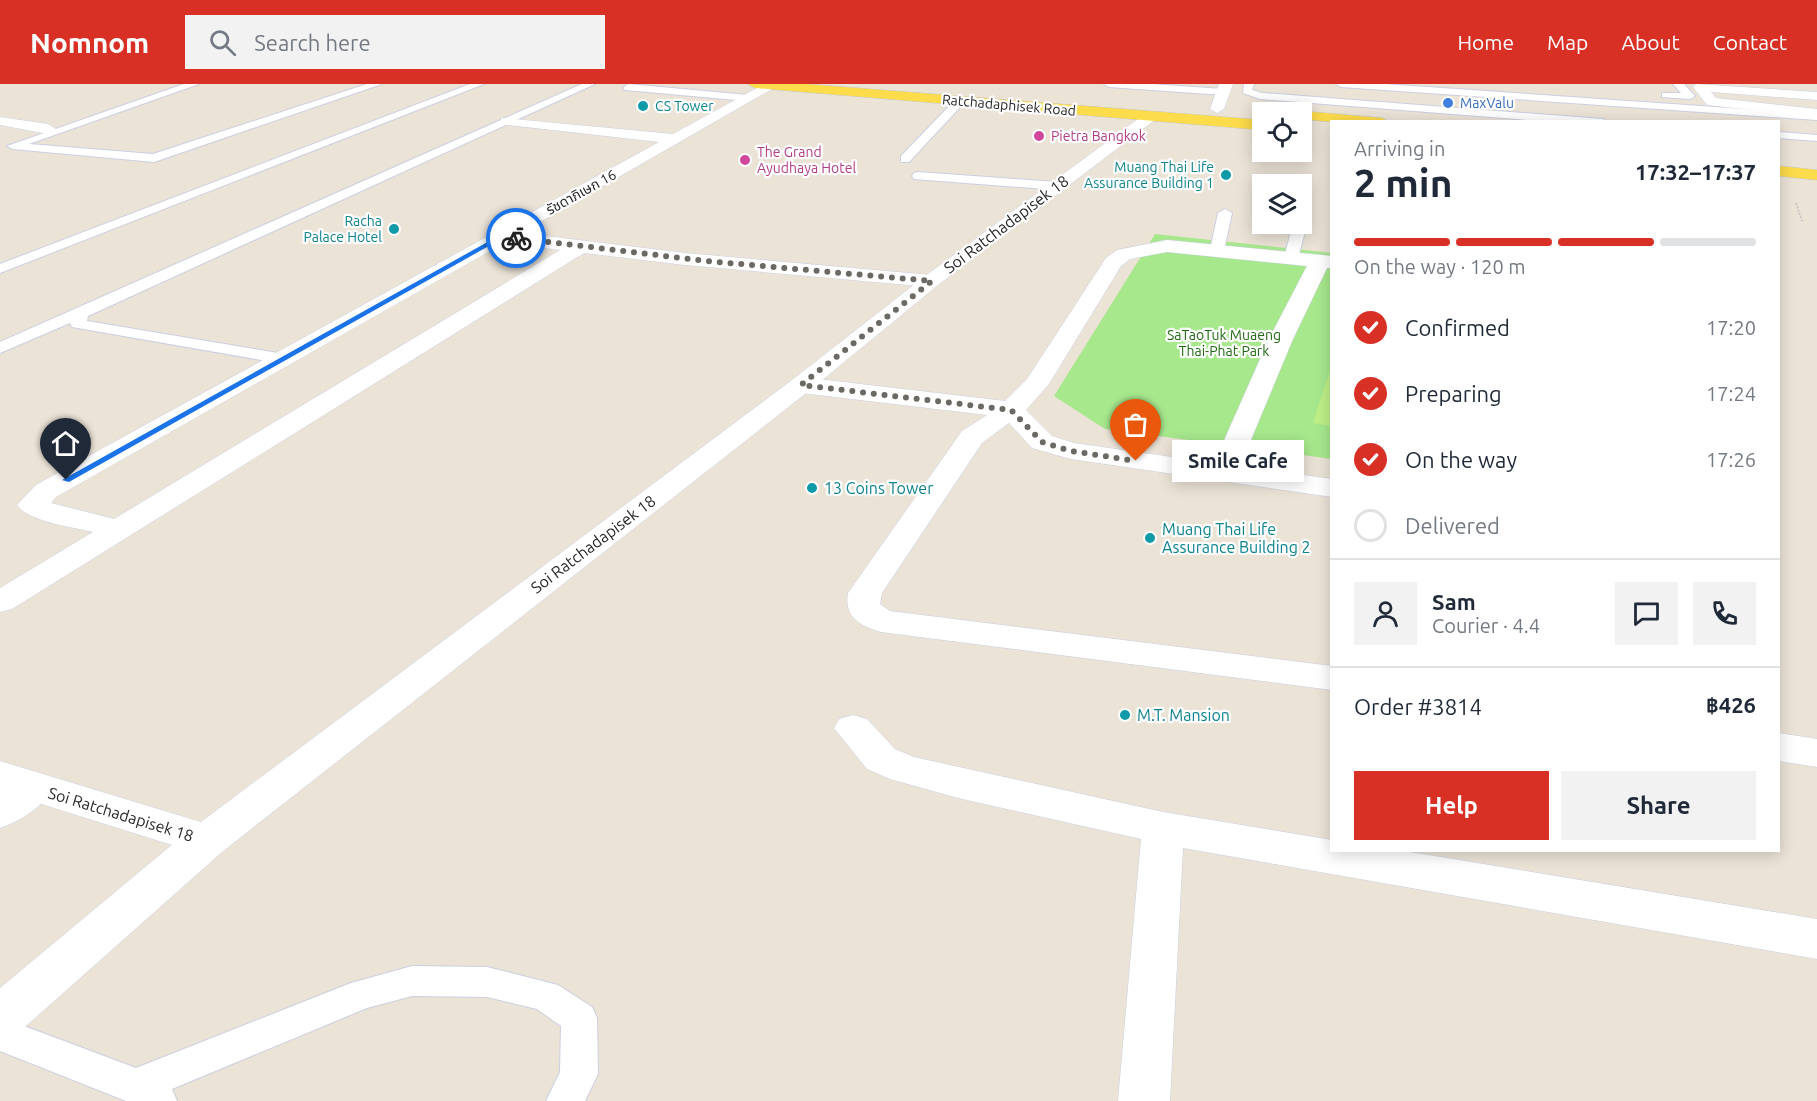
<!DOCTYPE html>
<html lang="en">
<head>
<meta charset="utf-8">
<style>
  body { margin:0; font-family:Ubuntu,"Noto Sans Thai",sans-serif; background:#f2f2f3; color:#1f2937; height:100vh; display:flex; flex-direction:column; font-size:22px; white-space:nowrap }
  * { box-sizing:border-box; margin:0 }
  p { font-size:20px; color:#747a83 }
  .icon { flex:none; width:33px; height:33px; fill:none; stroke:currentColor; stroke-width:2; stroke-linecap:round; stroke-linejoin:round }
  .map { position:relative; flex:1; overflow:hidden }
  .side { position:absolute; left:1330px; top:36px; width:450px; height:732px; display:flex; flex-direction:column; background:#fff; border-radius:0px; box-shadow:0 3px 15px #0003 }
  .side>* { flex:none }
  .tools { position:absolute; left:1252px; top:18px; display:grid; gap:12px }
  .tools a { display:grid; place-items:center; width:60px; height:60px; border-radius:0px; background:#fff; box-shadow:0 3px 15px #0003; font-size:30px }
  .pin { position:absolute; display:grid; place-items:center; width:51px; height:51px; color:#fff; margin:-62px -26px; border-radius:50% 50% 50% 0; rotate:-45deg; box-shadow:0 0 6px #0007 }
  .pin .icon { rotate:45deg }
  .courier { position:absolute; display:grid; place-items:center; width:60px; height:60px; margin:-30px; border:4px solid #1a73e8; border-radius:50%; background:#fff; color:#222; box-shadow:0 2px 8px #0007 }
  .bubble { position:absolute; height:42px; border-radius:0px; background:#fff; box-shadow:0 3px 15px #0003; font-size:20px; font-weight:600; line-height:42px; text-align:center }
  .head em { font-style:normal; font-weight:600 }
  .head div { display:flex; flex-direction:column-reverse }
  .head { display:flex; align-items:center; justify-content:space-between; height:102px; padding:0 24px }
  h1 { font-size:39px; font-weight:600; line-height:45px }
  .bar { display:grid; grid-template-columns:repeat(4,1fr); gap:9px 6px; align-content:center; height:72px; padding:0 24px }
  .bar i { height:8px; border-radius:4px; background:#e0e1e3 }
  .bar .current { background:#d93025 }
  .bar p { grid-column:span 4 }
  .line { display:flex; align-items:center; gap:15px; padding:0 24px; border-top:2px solid #e0e1e3 }
  .line div { flex:1 }
  .round { display:grid; place-items:center; flex:none; width:63px; height:63px; border-radius:0px; background:#f2f2f3 }
  ol { padding:0 24px; list-style:none }
  li { display:flex; align-items:center; gap:18px; height:66px }
  li p { margin-inline-start:auto }
  li .icon { padding:6px; border-radius:50%; background:#d93025; color:#fff; stroke-width:4 }
  li:last-child { color:#747a83 }
  li i { width:33px; height:33px; border:3px solid #e0e1e3; border-radius:50% }
  .primary-button { display:flex; gap:12px; margin-top:auto; padding:12px 24px }
  .primary-button a { flex:1; height:69px; border-radius:0px; background:#d93025; color:#fff; font-size:24px; font-weight:600; line-height:69px; text-align:center }
  .primary-button a+a { background:#f2f2f3; color:#1f2937 }
  header { display:flex; align-items:center; gap:36px; box-sizing:border-box; height:84px; padding:0 30px; background:#d93025; color:#fff }
  header strong { font-size:28px }
  nav { display:flex; gap:33px; margin-inline-start:auto; font-size:21px }
  .search { width:420px; height:54px; background:#f2f2f3; display:flex; align-items:center; gap:15px; box-sizing:border-box; padding:0 21px; border-radius:0px; color:#747a83; font-size:22px }
  .map>svg:first-child { display:block }
</style>
</head>
<body>
<header>
<strong>Nomnom</strong>
<div class="search"><svg class="icon" aria-label="search" viewBox="0 0 24 24"><circle cx="10" cy="10" r="6"/><path d="M15 15l6 6"/></svg>Search here</div>
<nav><a>Home</a><a>Map</a><a>About</a><a>Contact</a></nav>
</header>
<div class="map">
<svg width="1817" height="1017" viewBox="0 0 1817 1017">
  <rect width="100%" height="100%" fill="#ebe3d6"/>
  <path fill="#a7e88d" d="M1155,150L1332,169V375L1105,345L1054,312Z"/>
  <path fill="#bef087" d="M1332,280V342L1313,339Z"/>
  <g fill="none" stroke-linecap="round" stroke-linejoin="round">
    <defs>
      <path id="service" d="M184,0H199L29,60L153,70L367,0H382L154,78L13,65L7,62Z
        M470,0H484L0,189V180Z
        M582,0H595L88,232L87,237L284,270L290,271L293,275L290,279L284,280L72,243L70,239L0,269V258Z
        M628,0L748,11L753,14L748,17L625,6L623,4Z
        M1104,0H1151L1223,5L1228,8L1223,11L1109,3Z
        M1244,0H1254L1252,6L1262,9L1603,35L1608,38H1554L1260,15L1243,9Z
        M1336,0H1384L1817,30V36L1341,3Z
        M1673,0H1684L1695,12L1690,15L1662,13V9H1681Z
        M960,14L965,17L964,19L909,78H901V72L956,15Z
        M1779,48L1817,51V57L1779,54Z
        M918,88L1057,98L1063,102L1057,106L914,95L912,92L914,89Z
        M1225,125L1232,129L1224,166L1217,170L1210,166L1218,129Z
        M1302,136L1307,140L1298,174L1296,177H1286L1284,174L1293,140H1302Z
        M412,882L487,883L558,901L592,923L597,934L598,990L585,1017H546L560,988L561,942L537,925L487,913L412,912L367,924L172,1005L177,1017H126L0,967V933L136,984L351,899Z"/>
      <path id="minor" d="M764,0L779,1L521,149L685,169L931,191L938,193L942,197L938,201L931,203L685,181L584,169L12,525L0,528V504L93,448C73,443 29,438 17,421L36,401L659,58L507,41L502,40L500,37L502,34L673,50ZM504,159L560,166L114,435L51,419L56,413Z
        M1219,0H1233L1224,25L1217,29L1210,25Z
        M1696,0L1817,8V16L1711,8L1716,14L1817,25V33L1707,21L1693,3Z
        M0,33L48,40L56,45L48,50L0,41Z
        M1167,156L1332,172V184H1327L1293,255L1240,382L1332,395V413L1071,375L1032,364L1009,339L982,359L882,509L880,520L890,527L1332,582V606L881,548C860,542 844,533 848,509L962,347L987,331L801,309L792,306L788,301L792,296L801,293L1005,317L1027,295L1106,174L1117,166ZM1167,168L1307,182L1269,255L1214,379L1074,359L1052,352L1026,326L1049,300L1121,182L1130,175Z
        M853,631L867,635L895,665L914,673L1163,728L1332,756V766H1398L1817,835V875L1183,764L1170,1017H1118L1141,755L958,714L890,695L867,685L834,644L839,635Z
        M1779,649L1817,655V683L1779,677Z
        M34,688L48,692L54,703C44,722 21,737 0,744V706L20,692Z
        M207,740L222,744L228,756L222,768L17,950L0,956V904L192,744Z"/>
      <path id="tertiary" d="M1151,28L1158,32L1156,35L938,201L810,306L222,768L207,772L0,707V677L201,738L792,296L924,193L1146,29Z"/>
      <path id="primary" d="M748,0H806L1263,36V46L755,4Z
        M1302,27L1382,34L1389,38H1332L1302,35V28H1296Z
        M1779,82L1817,86V96L1779,92Z"/>
    </defs>
    <use href="#service" stroke="#cccfe2" stroke-width="2"/>
    <use href="#minor" stroke="#cccfe2" stroke-width="1"/>
    <use href="#tertiary" stroke="#cccfe2" stroke-width="1"/>
    <use href="#primary" stroke="#c7c7c7" stroke-width="1"/>
    <path stroke="#c7c7c7" stroke-width="2" stroke-dasharray="2 1.5" stroke-linecap="butt" d="M1796,119L1802,137"/>
    <use href="#service" fill="#fff" fill-rule="evenodd"/>
    <use href="#minor" fill="#fff" fill-rule="evenodd"/>
    <use href="#tertiary" fill="#fff" fill-rule="evenodd"/>
    <use href="#primary" fill="#fcdc4b" fill-rule="evenodd"/>
  </g>
  <path fill="#1a73e8" d="M500,151L519,154H503L69,398L62,396Z"/>
  <g fill="none" stroke-linecap="round" stroke-linejoin="round">
    <path stroke="#6c6964" stroke-width="6" stroke-dasharray="0 10.8" d="M516,154L706,177L932,197L801,301L1011,326L1042,358L1071,367L1136,377"/>
  </g>
  <circle fill="#3f7fe0" stroke="#fff" stroke-width="2" cx="1448" cy="19" r="6"/>
  <g fill="#0f9aa8" stroke="#fff" stroke-width="2">
    <circle cx="643" cy="22" r="6"/>
    <circle cx="1226" cy="91" r="6"/>
    <circle cx="394" cy="145" r="6"/>
    <circle cx="812" cy="404" r="6"/>
    <circle cx="1150" cy="454" r="6"/>
    <circle cx="1125" cy="631" r="6"/>
  </g>
  <g fill="#d1479c" stroke="#fff" stroke-width="2">
    <circle cx="1039" cy="52" r="6"/>
    <circle cx="745" cy="76" r="6"/>
  </g>
  <g text-anchor="middle" stroke-width="4.5" stroke-linejoin="round" paint-order="stroke">
    <g font-size="14" fill="#366cbe" stroke="#fff" text-anchor="start">
      <text x="1460" y="24">MaxValu</text>
    </g>
    <g font-size="14" fill="#272727" stroke="#fff">
      <text transform="translate(1009 21) rotate(5)" y="5">Ratchadaphisek Road</text>
      <text transform="translate(581 108) rotate(-29)" y="5">รัชดาภิเษก 16</text>
    </g>
    <g font-size="14" fill="#0d838f" stroke="#fff" text-anchor="end">
      <text x="655" y="27" text-anchor="start">CS Tower</text>
      <text x="1214" y="88">Muang Thai Life<tspan x="1214" dy="16">Assurance Building 1</tspan></text>
      <text x="382" y="142">Racha<tspan x="382" dy="16">Palace Hotel</tspan></text>
    </g>
    <g font-size="14" fill="#b23c85" stroke="#fff" text-anchor="start">
      <text x="1051" y="57">Pietra Bangkok</text>
      <text x="757" y="73">The Grand<tspan x="757" dy="16">Ayudhaya Hotel</tspan></text>
    </g>
    <g font-size="14" fill="#206813" stroke="#fff">
      <text x="1224" y="256">SaTaoTuk Muaeng<tspan x="1224" dy="16">Thai-Phat Park</tspan></text>
    </g>
    <g font-size="16" fill="#272727" stroke="#fff">
      <text transform="translate(1006 140) rotate(-37)" y="6">Soi Ratchadapisek 18</text>
      <text transform="translate(593 460) rotate(-37)" y="6">Soi Ratchadapisek 18</text>
      <text transform="translate(121 730) rotate(17)" y="6">Soi Ratchadapisek 18</text>
    </g>
    <g font-size="16" fill="#0d838f" stroke="#fff" text-anchor="start">
      <text x="824" y="410">13 Coins Tower</text>
      <text x="1162" y="451">Muang Thai Life<tspan x="1162" dy="18">Assurance Building 2</tspan></text>
      <text x="1137" y="637">M.T. Mansion</text>
    </g>
  </g>
</svg>
<div class="tools">
<a><svg class="icon" aria-label="locate" viewBox="0 0 24 24"><circle cx="12" cy="12" r="6"/><path d="M12 2v4M12 18v4M2 12h4M18 12h4"/></svg></a>
<a><svg class="icon" aria-label="layers" viewBox="0 0 24 24"><path d="M12 4l9 5-9 5-9-5zM3 14l9 5 9-5"/></svg></a>
</div>
<div class="pin" style="left:1136px;top:377px;background:#ea580c"><svg class="icon" aria-label="bag" viewBox="0 0 24 24"><path d="M5 8h14l-1 12H6zM9 8a3 3 0 0 1 6 0"/></svg></div>
<div class="pin" style="left:66px;top:396px;background:#1f2937"><svg class="icon" aria-label="home" viewBox="0 0 24 24"><path d="M3 11l9-7 9 7M6 9v11h12V9"/></svg></div>
<div class="courier" style="left:516px;top:154px"><svg class="icon" aria-label="bike" viewBox="0 0 24 24"><circle cx="6" cy="16" r="4"/><circle cx="18" cy="16" r="4"/><path d="M6 16l4-8h5l3 8M10 8l3 8H6M13 5h3"/></svg></div>
<div class="bubble" style="left:1172px;top:356px;width:132px">Smile Cafe</div>
<section class="side">
<div class="head"><div><h1>2 min</h1><p>Arriving in</p></div><em>17:32–17:37</em></div>
<div class="bar"><i class="current"></i><i class="current"></i><i class="current"></i><i></i><p>On the way · 120 m</p></div>
<ol>
<li><svg class="icon" aria-label="check" viewBox="0 0 24 24"><path d="M5 12l5 5 9-10"/></svg>Confirmed<p>17:20</p></li>
<li><svg class="icon" aria-label="check" viewBox="0 0 24 24"><path d="M5 12l5 5 9-10"/></svg>Preparing<p>17:24</p></li>
<li><svg class="icon" aria-label="check" viewBox="0 0 24 24"><path d="M5 12l5 5 9-10"/></svg>On the way<p>17:26</p></li>
<li><i></i>Delivered</li>
</ol>
<div class="line" style="height:108px"><a class="round"><svg class="icon" aria-label="person" viewBox="0 0 24 24"><circle cx="12" cy="8" r="4"/><path d="M4 21q1-7 8-7t8 7"/></svg></a><div><b>Sam</b><p>Courier · 4.4</p></div><a class="round"><svg class="icon" aria-label="chat" viewBox="0 0 24 24"><path d="M4 5h16v11H9l-5 4z"/></svg></a><a class="round"><svg class="icon" aria-label="phone" viewBox="0 0 24 24"><path d="M5 4h4l2 5-3 2q2 4 5 5l2-3 5 2v4C11 20 4 13 5 4z"/></svg></a></div>
<div class="line" style="height:78px"><div>Order #3814</div><b>฿426</b></div>
<div class="primary-button"><a>Help</a><a>Share</a></div>
</section>
</div>
</body>
</html>
